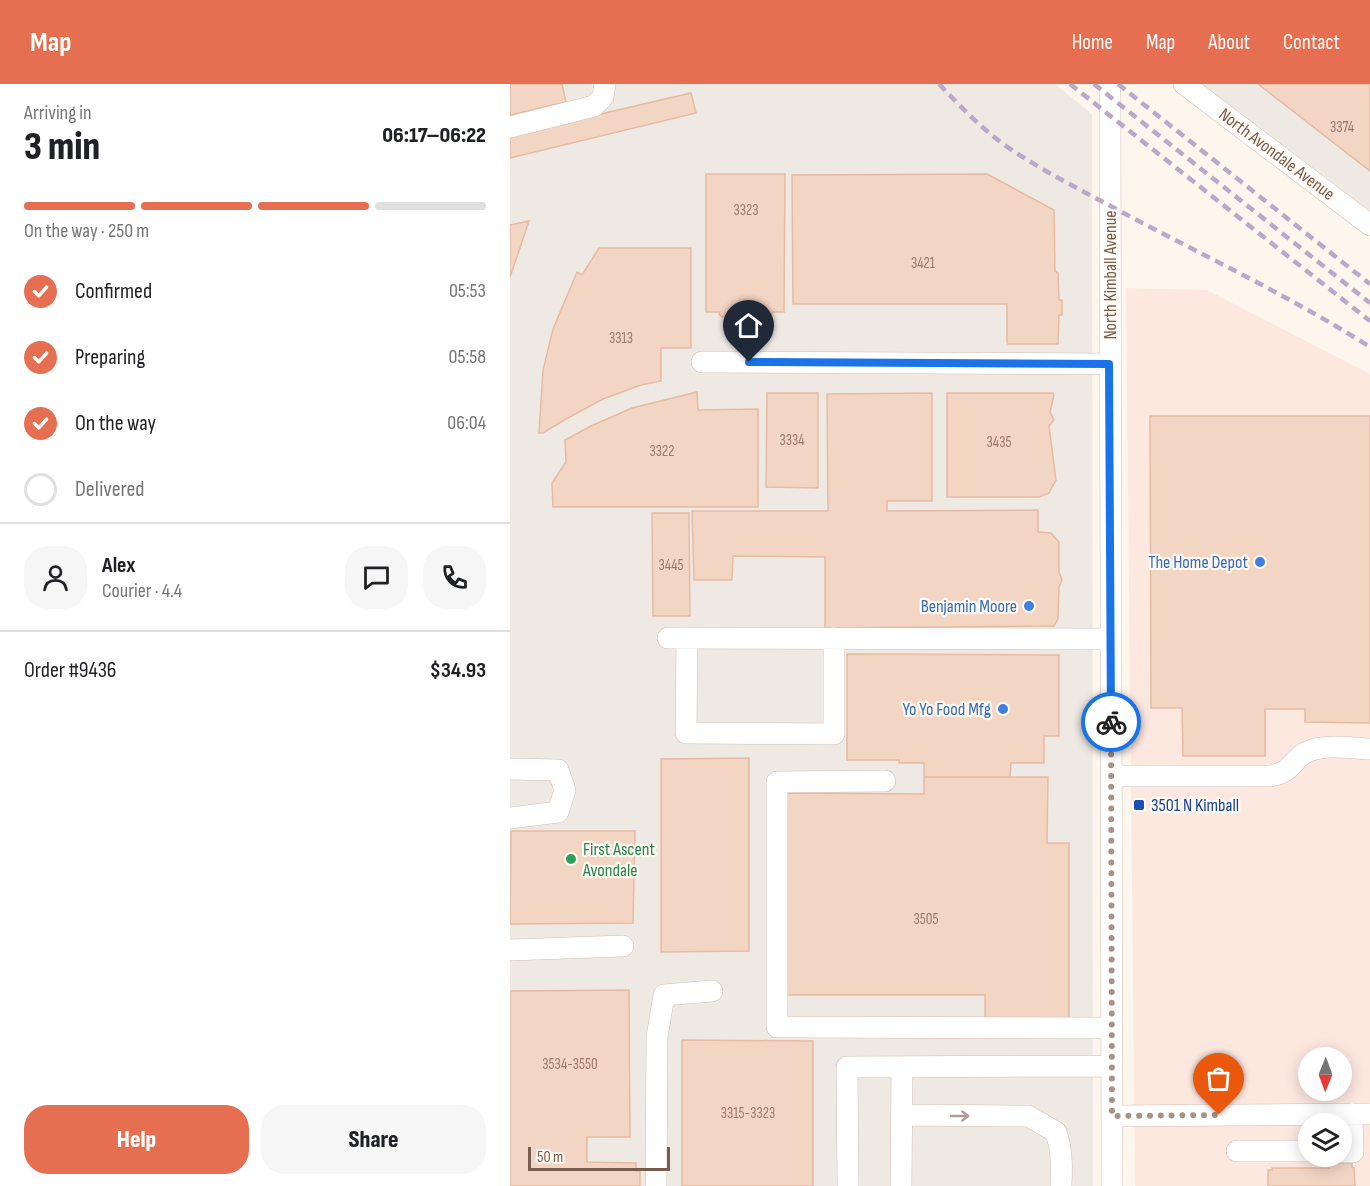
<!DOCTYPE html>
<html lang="en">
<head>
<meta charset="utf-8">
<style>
  body { margin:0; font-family:"Sofia Sans Condensed",sans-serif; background:#f6f6f6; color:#202124; height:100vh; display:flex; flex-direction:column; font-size:22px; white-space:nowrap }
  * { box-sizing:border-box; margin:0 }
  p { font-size:20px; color:#757577 }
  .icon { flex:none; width:33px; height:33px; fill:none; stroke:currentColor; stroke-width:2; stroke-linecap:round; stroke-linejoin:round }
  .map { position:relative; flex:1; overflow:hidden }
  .side { display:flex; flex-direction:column; background:#fff; width:510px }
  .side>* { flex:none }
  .needle { width:39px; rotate:181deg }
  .controls { position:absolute; left:788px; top:963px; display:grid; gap:12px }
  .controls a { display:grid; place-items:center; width:54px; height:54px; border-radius:50%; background:#fff; box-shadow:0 3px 15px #0003; font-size:30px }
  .scale { position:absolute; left:18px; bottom:15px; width:142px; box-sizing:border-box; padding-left:6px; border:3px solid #7a5c4d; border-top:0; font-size:16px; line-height:21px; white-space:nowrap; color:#7a5c4d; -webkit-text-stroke:4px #fffaf3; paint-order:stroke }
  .pin { position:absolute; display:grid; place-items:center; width:51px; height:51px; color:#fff; margin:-62px -26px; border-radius:50% 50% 50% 0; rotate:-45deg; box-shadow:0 0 6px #0007 }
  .pin .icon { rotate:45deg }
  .courier { position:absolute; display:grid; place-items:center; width:60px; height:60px; margin:-30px; border:4px solid #1a73e8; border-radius:50%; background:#fff; color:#222; box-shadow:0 2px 8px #0007 }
  .headline em { font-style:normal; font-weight:800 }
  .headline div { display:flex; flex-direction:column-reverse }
  .headline { display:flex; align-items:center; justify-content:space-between; height:102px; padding:0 24px }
  h1 { font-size:39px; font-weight:800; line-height:45px }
  .bar { display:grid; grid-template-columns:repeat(4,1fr); gap:9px 6px; align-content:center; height:72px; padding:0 24px }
  .bar i { height:8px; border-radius:4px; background:#e0e0e0 }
  .bar .selected { background:#e76f51 }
  .bar p { grid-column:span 4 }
  .line { display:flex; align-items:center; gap:15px; padding:0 24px; border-top:2px solid #e0e0e0 }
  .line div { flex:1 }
  .round { display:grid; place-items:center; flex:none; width:63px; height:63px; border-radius:24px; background:#f6f6f6 }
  ol { padding:0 24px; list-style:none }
  li { display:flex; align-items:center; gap:18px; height:66px }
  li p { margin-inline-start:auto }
  li .icon { padding:6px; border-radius:50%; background:#e76f51; color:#fff; stroke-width:4 }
  li:last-child { color:#757577 }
  li i { width:33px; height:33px; border:3px solid #e0e0e0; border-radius:50% }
  .button { display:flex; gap:12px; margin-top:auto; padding:12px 24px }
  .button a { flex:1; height:69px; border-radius:24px; background:#e76f51; color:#fff; font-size:24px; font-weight:800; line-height:69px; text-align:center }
  .button a+a { background:#f6f6f6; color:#202124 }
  header { display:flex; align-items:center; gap:36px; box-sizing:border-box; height:84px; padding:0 30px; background:#e76f51; color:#fff }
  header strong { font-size:28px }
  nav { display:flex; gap:33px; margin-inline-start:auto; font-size:21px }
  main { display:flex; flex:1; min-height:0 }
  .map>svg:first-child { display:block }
</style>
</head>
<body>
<header>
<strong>Map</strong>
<nav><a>Home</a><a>Map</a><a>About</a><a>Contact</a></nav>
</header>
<main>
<section class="side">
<div class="headline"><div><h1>3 min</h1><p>Arriving in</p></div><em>06:17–06:22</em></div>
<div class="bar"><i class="selected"></i><i class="selected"></i><i class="selected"></i><i></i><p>On the way · 250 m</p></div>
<ol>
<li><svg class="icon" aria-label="check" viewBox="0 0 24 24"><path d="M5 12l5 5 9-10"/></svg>Confirmed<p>05:53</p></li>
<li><svg class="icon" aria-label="check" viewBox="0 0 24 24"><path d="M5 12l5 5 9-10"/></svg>Preparing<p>05:58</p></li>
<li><svg class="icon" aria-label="check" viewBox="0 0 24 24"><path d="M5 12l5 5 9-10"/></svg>On the way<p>06:04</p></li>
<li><i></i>Delivered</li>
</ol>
<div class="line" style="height:108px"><a class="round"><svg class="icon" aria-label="person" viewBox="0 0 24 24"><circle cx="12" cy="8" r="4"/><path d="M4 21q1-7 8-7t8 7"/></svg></a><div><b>Alex</b><p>Courier · 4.4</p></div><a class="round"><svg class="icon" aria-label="chat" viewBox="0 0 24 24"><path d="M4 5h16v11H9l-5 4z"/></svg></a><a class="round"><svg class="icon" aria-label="phone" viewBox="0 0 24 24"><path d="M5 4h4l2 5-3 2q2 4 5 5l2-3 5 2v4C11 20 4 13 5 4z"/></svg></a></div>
<div class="line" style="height:78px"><div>Order #9436</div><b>$34.93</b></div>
<div class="button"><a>Help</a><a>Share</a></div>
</section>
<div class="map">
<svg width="860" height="1102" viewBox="0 0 860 1102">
  <rect width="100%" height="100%" fill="#fdf6ec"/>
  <path fill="#fde8e0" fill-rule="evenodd" d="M616,204L697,206L860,290V1102H625ZM798,974H831V1006H798ZM798,1040H831V1072H798Z"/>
  <path fill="#efe9e4" d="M0,0H545L582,30L583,1102H0Z
    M690,0H860V132Z"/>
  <path fill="#f3d5c3" stroke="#e6bba3" stroke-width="1.5" d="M0,0H52L56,18L0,31Z
    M748,0H860V87Z
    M181,9L186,29L0,74V51Z
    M196,90H275L274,228H263L260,233H212L209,230L210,228H196Z
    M477,90L544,126L545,187L548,189L549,216H552V231H549L548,260H498L497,258V220H283L282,91Z
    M19,137L12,158L0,193V141Z
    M89,164H181V264H151V297L131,301L93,315L56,335L33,349H29L33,286L43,245L67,188L72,191Z
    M187,308L188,326L248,325V423H43L42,399L56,378L55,356L81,342L122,324Z
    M257,309H308V404L256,403Z
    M422,309V417H377V427L528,426V448L541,449L549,458V488L552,496L549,503L548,535L544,542L315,544V473L223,472L222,496H184L182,427H318L317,310Z
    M437,309H543L544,311L540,328L544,336L539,342L546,396L539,409L529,413H437Z
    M640,332H860V639L795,638V625H755V672H673L672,624H641Z
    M142,429H179L180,532H143Z
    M337,570L549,571V652H534V679H501L500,693H414V679H389V676H337Z
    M239,674V867L151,868V675Z
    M414,693H538L537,759H559V936H475V911H274V709L414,710Z
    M1,747H125L123,839L0,840Z
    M119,906L120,1053H77V1078L126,1079V1087H130V1102H0V907Z
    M172,956L303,957V1102H172Z
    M819,1079H842V1083L844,1084L845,1102H758V1086H762V1084H819Z"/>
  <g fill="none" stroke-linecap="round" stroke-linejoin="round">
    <defs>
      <path id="minor" d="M600,0L602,1102
        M674,0L860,141
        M0,43L84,22L93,13L95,0
        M192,278L599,280
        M158,554L601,555
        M177,554L176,649L324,650V554
        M0,685L48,686L55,706L48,728L0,734
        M601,692H760C785,688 781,674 799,667C816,660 841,664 860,665
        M375,697L267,698V943L602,944
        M0,866L113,862
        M392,1031L518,1032L546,1048C552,1066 552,1083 551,1102
        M602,1032L860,1030
        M727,1067H798
        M831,1068H843L842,1030
        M146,1102L147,953L154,911L202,907
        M338,1102L337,983L602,982
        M391,1102L392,983"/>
    </defs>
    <use href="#minor" stroke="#d1beb0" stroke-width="22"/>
    <use href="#minor" stroke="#fff" stroke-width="21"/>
    <path stroke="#b9a8c9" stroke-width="4.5" stroke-dasharray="9 6" stroke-linecap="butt" d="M429,0C450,22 471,44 496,62C528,84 561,101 595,119C683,167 775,209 860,263
      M560,0L860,237
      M584,0L860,219
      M608,0L860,200"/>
  </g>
  <defs><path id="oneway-shaft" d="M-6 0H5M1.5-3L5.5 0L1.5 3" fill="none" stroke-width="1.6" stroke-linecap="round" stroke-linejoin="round" transform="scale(1.5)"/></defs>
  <use stroke="#af9d94" href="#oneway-shaft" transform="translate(450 1032)"/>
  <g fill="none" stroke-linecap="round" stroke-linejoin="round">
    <path stroke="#a89285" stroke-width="6" stroke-dasharray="0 10.8" d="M601,638L602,1032L709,1031"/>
    <path stroke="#1a73e8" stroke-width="8" d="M239,278L599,280L601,638"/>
  </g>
  <g fill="#3f7fe0" stroke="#fffaf3" stroke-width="2">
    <circle cx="750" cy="478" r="6"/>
    <circle cx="519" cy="522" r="6"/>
    <circle cx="493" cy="625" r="6"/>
  </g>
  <rect fill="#1a4fb4" stroke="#fffaf3" stroke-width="2" x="623" y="715" width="12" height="12" rx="3"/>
  <circle fill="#2e9e5b" stroke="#fffaf3" stroke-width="2" cx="61" cy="775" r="6"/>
  <g text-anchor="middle" stroke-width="4.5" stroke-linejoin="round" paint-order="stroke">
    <g font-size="15" fill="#987a6a">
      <text x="832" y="48">3374</text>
      <text x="236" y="131">3323</text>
      <text x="413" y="184">3421</text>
      <text x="111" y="259">3313</text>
      <text x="282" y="361">3334</text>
      <text x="489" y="363">3435</text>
      <text x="152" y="372">3322</text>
      <text x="161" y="486">3445</text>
      <text x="416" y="840">3505</text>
      <text x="60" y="985">3534-3550</text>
      <text x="238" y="1034">3315-3323</text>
    </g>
    <g font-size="18" fill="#7a5c4d" stroke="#fffaf3">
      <text transform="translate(767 70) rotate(37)" y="6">North Avondale Avenue</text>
      <text transform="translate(600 191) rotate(-90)" y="6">North Kimball Avenue</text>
    </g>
    <g font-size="18" fill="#366cbe" stroke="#fffaf3" text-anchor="end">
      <text x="738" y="484">The Home Depot</text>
      <text x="507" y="528">Benjamin Moore</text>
      <text x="481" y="631">Yo Yo Food Mfg</text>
    </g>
    <g font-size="18" fill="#164399" stroke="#fffaf3" text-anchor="start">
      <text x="641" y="727">3501 N Kimball</text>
    </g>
    <g font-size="18" fill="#27864d" stroke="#fffaf3" text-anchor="start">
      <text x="73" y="771">First Ascent<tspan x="73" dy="21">Avondale</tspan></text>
    </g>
  </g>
</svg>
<div class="controls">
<a><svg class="needle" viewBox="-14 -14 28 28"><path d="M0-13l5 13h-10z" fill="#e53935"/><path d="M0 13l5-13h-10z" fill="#757577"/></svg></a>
<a><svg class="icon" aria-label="layers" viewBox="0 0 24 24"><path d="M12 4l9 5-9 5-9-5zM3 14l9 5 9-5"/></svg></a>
</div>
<div class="scale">50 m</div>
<div class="pin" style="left:709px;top:1031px;background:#ea580c"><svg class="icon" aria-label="bag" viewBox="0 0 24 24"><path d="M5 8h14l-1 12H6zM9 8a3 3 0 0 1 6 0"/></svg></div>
<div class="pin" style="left:239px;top:278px;background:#1f2937"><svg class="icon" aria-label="home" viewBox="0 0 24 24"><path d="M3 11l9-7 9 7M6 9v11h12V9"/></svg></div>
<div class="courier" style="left:601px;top:638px"><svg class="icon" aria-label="bike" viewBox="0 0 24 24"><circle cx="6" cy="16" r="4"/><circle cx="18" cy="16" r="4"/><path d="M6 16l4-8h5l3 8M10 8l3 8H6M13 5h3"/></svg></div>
</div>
</main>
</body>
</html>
